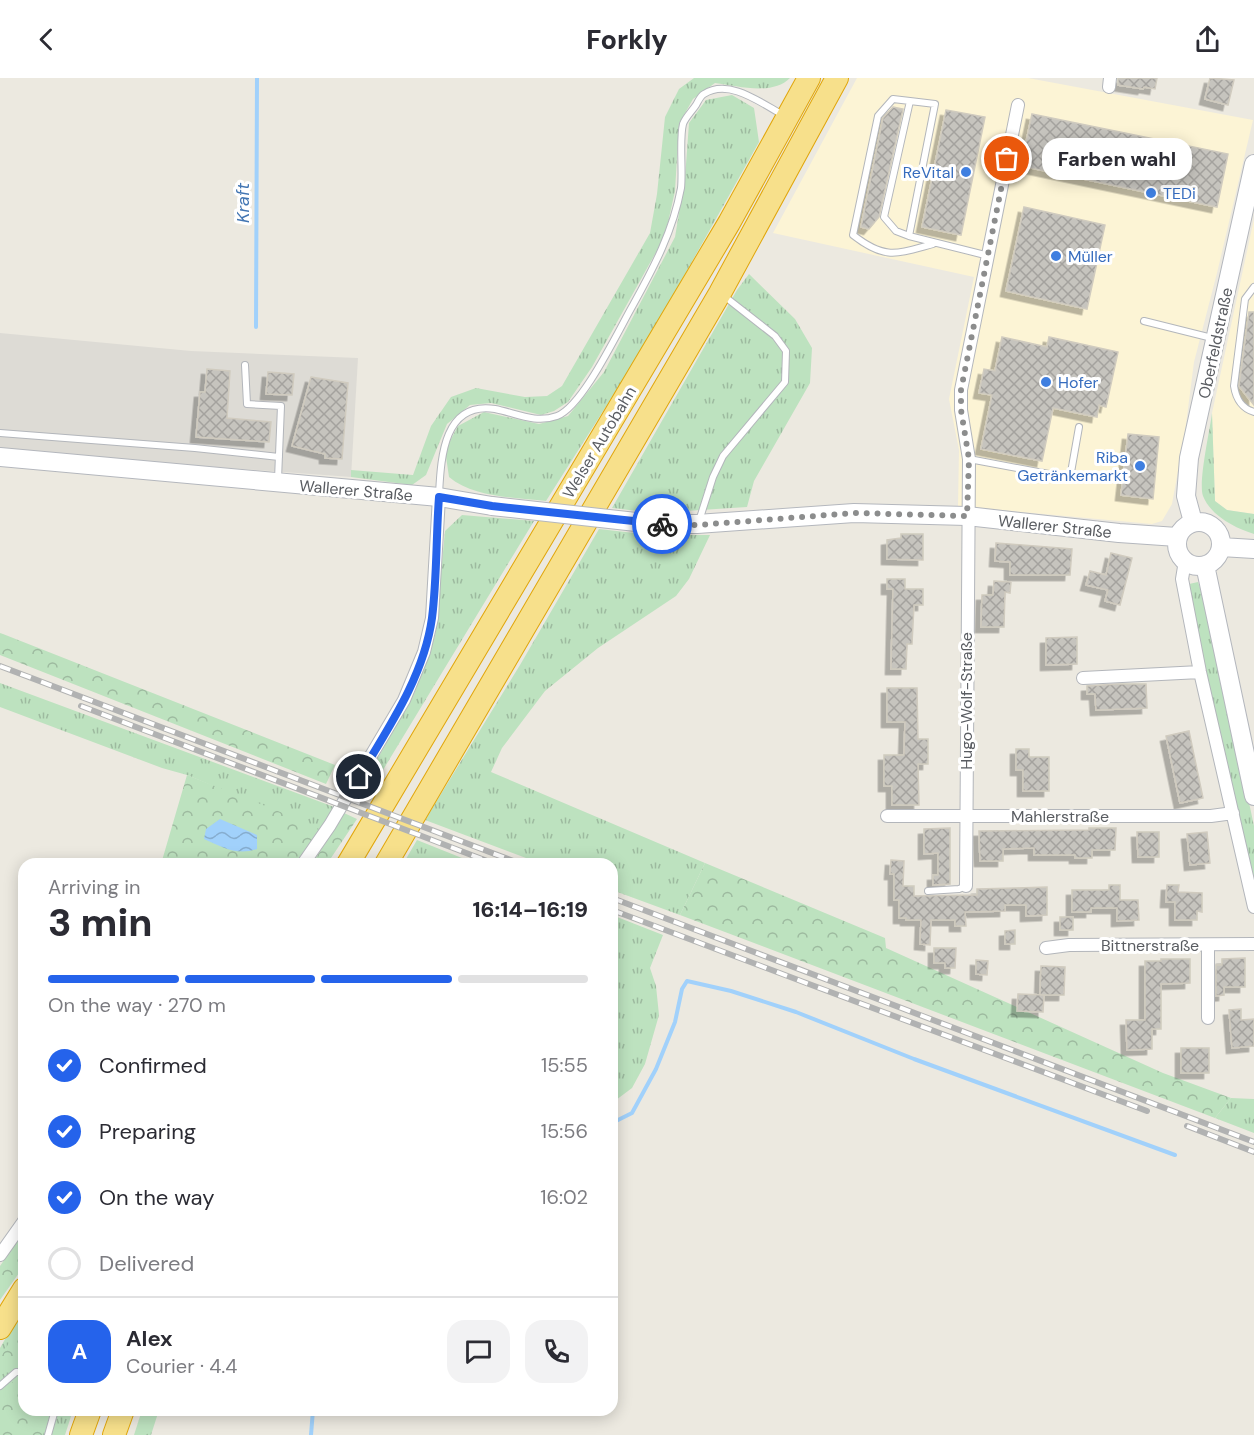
<!DOCTYPE html>
<html lang="en">
<head>
<meta charset="utf-8">
<style>
  body { margin:0; font-family:"DM Sans",sans-serif; background:#f2f2f3; color:#2b2b33; height:100vh; display:flex; flex-direction:column; font-size:22px; white-space:nowrap }
  * { box-sizing:border-box; margin:0 }
  p { font-size:20px; color:#7c7c81 }
  .icon { flex:none; width:33px; height:33px; fill:none; stroke:currentColor; stroke-width:2; stroke-linecap:round; stroke-linejoin:round }
  .map { position:relative; flex:1; overflow:hidden }
  .details { position:absolute; left:18px; top:780px; width:600px; height:558px; display:flex; flex-direction:column; background:#fff; border-radius:18px; box-shadow:0 3px 15px #0003 }
  .details>* { flex:none }
  .pin { position:absolute; display:grid; place-items:center; width:51px; height:51px; color:#fff; margin:-26px; border:3px solid #fff; border-radius:50%; box-shadow:0 2px 6px #0007 }
  .courier { position:absolute; display:grid; place-items:center; width:60px; height:60px; margin:-30px; border:4px solid #2563eb; border-radius:50%; background:#fff; color:#222; box-shadow:0 2px 8px #0007 }
  .bubble { position:absolute; height:42px; border-radius:18px; background:#fff; box-shadow:0 3px 15px #0003; font-size:20px; font-weight:800; line-height:42px; text-align:center }
  .head em { font-style:normal; font-weight:800 }
  .head div { display:flex; flex-direction:column-reverse }
  .head { display:flex; align-items:center; justify-content:space-between; height:102px; padding:0 30px }
  h1 { font-size:39px; font-weight:800; line-height:45px }
  .bar { display:grid; grid-template-columns:repeat(4,1fr); gap:9px 6px; align-content:center; height:72px; padding:0 30px }
  .bar i { height:8px; border-radius:4px; background:#e1e1e2 }
  .bar .active { background:#2563eb }
  .bar p { grid-column:span 4 }
  .line { display:flex; align-items:center; gap:15px; padding:0 30px; border-top:2px solid #e1e1e2 }
  .line div { flex:1 }
  .round { display:grid; place-items:center; flex:none; width:63px; height:63px; border-radius:18px; background:#f2f2f3 }
  ol { padding:0 30px; list-style:none }
  li { display:flex; align-items:center; gap:18px; height:66px }
  li p { margin-inline-start:auto }
  li .icon { padding:6px; border-radius:50%; background:#2563eb; color:#fff; stroke-width:4 }
  li:last-child { color:#7c7c81 }
  li i { width:33px; height:33px; border:3px solid #e1e1e2; border-radius:50% }
  header { display:flex; justify-content:space-between; align-items:center; height:78px; padding:0 30px; background:#fff; font-size:27px; font-weight:800 }
  .map>svg:first-child { display:block }
</style>
</head>
<body>
<header><svg class="icon" aria-label="back" viewBox="0 0 24 24"><path d="M15 5l-7 7 7 7"/></svg>Forkly<svg class="icon" aria-label="share" viewBox="0 0 24 24"><path d="M12 15V3M7 8l5-5 5 5M5 13v7h14v-7"/></svg></header>
<div class="map">
<svg width="1254" height="1357" viewBox="0 0 1254 1357">
  <defs>
    <pattern id="grass-tufts" width="24" height="20" patternUnits="userSpaceOnUse" patternTransform="scale(1.5)"><rect width="24" height="20" fill="#bde2bf"/><path d="M3 7l-1-3M5 7V3M7 7l1-3M15 17l-1-3M17 17v-4M19 17l1-3" fill="none" stroke="#9dba9f"/></pattern>
    <pattern id="forest-crowns" width="20" height="18" patternUnits="userSpaceOnUse" patternTransform="scale(1.5)"><rect width="20" height="18" fill="#bde2bf"/><path d="M2 6a3 3 0 1 1 6 0M12 15a3 3 0 1 1 6 0" fill="none" stroke="#9dba9f"/></pattern>
    <pattern id="water-waves" width="16" height="10" patternUnits="userSpaceOnUse" patternTransform="scale(1.5)"><rect width="16" height="10" fill="#a1d1fb"/><path d="M0 5q4-4 8 0t8 0" fill="none" stroke="#86adcf"/></pattern>
    <pattern id="building-cross-hatch" width="8" height="8" patternUnits="userSpaceOnUse" patternTransform="scale(1.5)"><rect width="8" height="8" fill="#c6c4be"/><path d="M0 0l8 8M0 8l8-8" fill="none" stroke="#a4a29e"/></pattern>
    <filter id="shadow"><feDropShadow dx="-5.5" dy="5.5" stdDeviation="0" flood-color="#0004"/></filter>
  </defs>
  <rect width="100%" height="100%" fill="#ece9e0"/>
  <path fill="#fcf4d5" d="M857,0H1028L1253,42L1217,195L1194,284L1185,354L1172,426L1162,443L1152,446L958,428L959,372L949,321L974,199L773,155Z
    M1254,141V436L1227,432L1215,423L1212,335Z"/>
  <path fill="#dddbd5" d="M0,255L191,273L358,280L351,399L0,373Z"/>
  <path fill="url(#grass-tufts)" d="M694,0H790C772,18 738,8 715,5L693,21L679,46L675,113L665,158L592,289L568,324L554,333L541,337L491,325L470,327L447,346L426,397L412,407L351,399V392L413,397L431,348L451,319L476,310L525,319L547,318L562,308L650,155L657,116L665,39L679,11Z
    M732,17L754,30L759,64L647,264L546,423C514,419 474,420 449,399L445,372L458,348L484,334L539,346L568,338L604,294L675,159L685,100L689,45L706,22Z
    M749,196L795,241L812,270L810,305L754,403L747,429L655,435L612,430L737,212Z
    M1212,335L1215,423L1227,432L1254,436V456C1235,450 1211,438 1203,418C1198,404 1210,352 1212,335Z
    M462,437L534,443L366,720L357,717L414,616L435,558L445,453Z
    M599,451L652,457H710L689,501L676,518L598,570L545,613L502,670L491,694L705,785L680,837L612,812V786H542L425,742L520,587Z
    M1198,504L1209,536L1254,748V802L1221,677L1189,506Z
    M0,605L337,730L323,754L187,697L162,690L0,629Z
    M417,762L477,786H403Z
    M612,837L663,857L650,890L656,908L659,937L645,986L632,1010L612,1025Z
    M1231,1020L1254,1021V1055L1215,1040Z
    M24,1228V1332H73L65,1357H0V1270Z
    M142,1332H159L151,1357H134Z"/>
  <path fill="url(#forest-crowns)" d="M0,555L3,556L335,687L326,706L0,577Z
    M187,697L313,747L323,754L296,786H161Z
    M344,735L357,741L327,786H312Z
    M705,785L885,860L886,870L1163,995L1231,1020L1215,1040L680,837Z
    M24,1153V1188L0,1222V1188Z
    M24,1237V1288L0,1291V1281Z
    M18,1300H24V1332H50L43,1357H0V1320L3,1312Z"/>
  <path fill="url(#water-waves)" d="M220,741L257,757V771C237,778 222,769 204,761L206,751Z"/>
  <g fill="none" stroke-linecap="round" stroke-linejoin="round">
    <path stroke="#a1d1fb" stroke-width="4" d="M256,249L257,0
      M612,1045L632,1035L656,991L675,944L682,911L687,903L731,913L796,934L914,981L1175,1077
      M311,1357L313,1332"/>
  </g>
  <path fill="url(#building-cross-hatch)" stroke="#d0cbbf" stroke-width="1.5" filter="url(#shadow)" d="M1118,0H1157L1155,11L1144,9L1143,11L1118,7Z
    M1210,0L1234,2L1228,27L1205,21Z
    M893,29L903,31L879,139L869,151L861,149L883,40Z
    M946,32L985,39L961,157L922,149Z
    M1032,36L1228,76L1217,129L1021,88Z
    M1024,129L1105,147L1087,231L1006,213Z
    M1249,234H1254V327L1239,308Z
    M1002,259L1047,269L1049,259L1118,274L1106,329L1099,327L1097,339L1053,330L1042,383L981,371L992,317L979,315L984,291L995,293Z
    M207,291L230,293L227,340L271,344L269,364L196,359L200,314H205Z
    M268,294L294,296L292,317L266,316Z
    M311,299L348,305L342,381L325,380V376L292,368Z
    M1128,356L1159,359L1153,421L1121,417Z
    M901,456H923V482L887,481V462L901,460Z
    M996,465L1072,471L1070,497H1010V484L995,483Z
    M1111,475L1132,480L1120,527L1105,523L1108,512L1086,507L1090,493L1106,497Z
    M887,501H905V511H923V527H914L912,566H907L906,591H891L893,511H887Z
    M994,503L1011,504L1010,515L1005,514L1004,549H981L982,517H993Z
    M1077,559V586L1046,587V560Z
    M1118,606H1146L1147,630L1096,632L1095,616H1087V608Z
    M887,610H917L918,661H928V686H918L919,727H892V708H884V677H904L905,644H887Z
    M1189,653L1203,720L1180,725L1166,658Z
    M1016,671H1029V679H1049V713H1023V692H1016Z
    M950,750V806L933,807V797H938V775L924,776V751Z
    M1089,750H1116L1115,772H1092V780H1075V777H1034V770L1003,771V783H980L979,753L1089,752Z
    M1137,754H1159V779H1138Z
    M1207,754L1210,785L1190,787L1187,756Z
    M891,782L904,783L903,808H914V818L977,817V811L1047,809V837L1026,838V827H1005V833L965,834L966,848H955V842H931L930,867L920,866L921,842H906V840H899V822H894V796H890Z
    M1109,807H1120V822H1138L1139,842L1117,843V830H1091V834H1072V812H1109Z
    M1167,807H1179L1178,814L1202,815V834L1197,833V842H1175V824H1166Z
    M1060,839H1073V852H1060Z
    M1015,852V866H1005V853Z
    M934,870H956L955,890H945V885H934Z
    M1245,880V909H1224V917L1216,918V887H1222V881Z
    M1161,881H1190V905L1161,906V951H1152V971L1127,972L1126,942H1145V883H1161Z
    M976,882L988,883L987,897L976,896Z
    M1041,888L1065,889L1064,917H1040Z
    M1018,916L1044,917L1043,934L1017,933Z
    M1241,931V942L1254,941V968L1232,970L1229,932Z
    M1181,970H1209V995H1181Z"/>
  <g fill="none" stroke-linecap="round" stroke-linejoin="round">
    <defs>
      <path id="lane" d="M910,23L893,21L878,38L853,157C885,182 896,176 933,166
        M909,158L935,26L910,23L884,139L896,153L909,158L989,178
        M1254,209L1245,221L1234,308C1236,321 1241,330 1254,334
        M1144,243L1212,260
        M245,287L247,326L281,328L278,401
        M0,355L195,370L279,379
        M969,381L1070,400L1079,349
        M439,416C441,381 443,323 495,331C516,335 535,346 557,338C583,328 618,253 633,227C654,189 673,153 681,110C683,92 679,62 683,46C685,40 692,33 696,27C698,24 700,18 704,16C729,0 761,25 783,37
        M699,443L713,399L723,378L785,304L786,273L775,258L724,218
        M928,813L959,811L966,808
        M0,1308L16,1294H24
        M48,1357L55,1332"/>
      <path id="street" d="M1109,9L1110,0
        M1185,483L1182,501L1200,594L1254,829
        M1083,600L1200,594
        M887,738H1211L1233,735
        M303,786L330,747L404,622L424,574L432,540L439,419
        M966,808L969,381L961,332V312L1018,27
        M1046,870L1069,867L1254,866
        M1208,940V868
        M0,1177L24,1143"/>
      <path id="secondary" d="M0,379L439,419L492,428
        M1177 466a22 22 0 1 1 44 0a22 22 0 1 1-44 0Z
        M1193,444L1186,418L1189,380L1254,86
        M654,446H697L854,435L967,438L1119,455L1177,459
        M1221,469L1254,471
        M1205,487L1254,718"/>
      <path id="highway" d="M348,786L729,145L809,0
        M386,786L720,215L837,0
        M0,1250L24,1211
        M81,1357L90,1332
        M114,1357L123,1332"/>
    </defs>
    <use href="#lane" stroke="#b3b6bb" stroke-width="8"/>
    <use href="#street" stroke="#b3b6bb" stroke-width="14"/>
    <use href="#secondary" stroke="#b4b7bd" stroke-width="20"/>
    <use href="#highway" stroke="#e1a60b" stroke-width="24"/>
    <use href="#lane" stroke="#fff" stroke-width="6"/>
    <use href="#street" stroke="#fff" stroke-width="12"/>
    <use href="#secondary" stroke="#fff" stroke-width="18"/>
    <use href="#highway" stroke="#f7e08b" stroke-width="22"/>
    <defs>
      <path id="rail" d="M0,588L521,786
        M81,628L495,786
        M612,820L1254,1064
        M612,832L1147,1033
        M1187,1048L1254,1074"/>
    </defs>
    <use href="#rail" stroke="#b1b2b2" stroke-width="6"/>
    <use href="#rail" stroke="#fff" stroke-width="4" stroke-dasharray="11" stroke-linecap="butt"/>
    <defs>
      <path id="secondary-bridge" d="M492,428L654,446"/>
    </defs>
    <use href="#secondary-bridge" stroke="#b4b7bd" stroke-width="20" stroke-linecap="butt"/>
    <use href="#secondary-bridge" stroke="#fff" stroke-width="18"/>
  </g>
  <g fill="none" stroke-linecap="round" stroke-linejoin="round">
    <path stroke="#8c8d8d" stroke-width="6" stroke-dasharray="0 10.8" d="M662,446L698,447L854,435L967,438L969,381L961,332V312L1007,81"/>
    <path stroke="#2563eb" stroke-width="8" d="M359,699C389,649 424,598 432,540C437,502 436,458 439,419L492,428L662,446"/>
  </g>
  <g fill="#3f7fe0" stroke="#fff" stroke-width="2">
    <circle cx="966" cy="94" r="6"/>
    <circle cx="1151" cy="115" r="6"/>
    <circle cx="1056" cy="178" r="6"/>
    <circle cx="1046" cy="304" r="6"/>
    <circle cx="1140" cy="388" r="6"/>
  </g>
  <g text-anchor="middle" stroke-width="6" stroke-linejoin="round" paint-order="stroke">
    <g font-size="16" fill="#366cbe" stroke="#fff" text-anchor="start">
      <text x="954" y="100" text-anchor="end">ReVital</text>
      <text x="1163" y="121">TEDi</text>
      <text x="1068" y="184">Müller</text>
      <text x="1058" y="310">Hofer</text>
      <text x="1128" y="385" text-anchor="end">Riba<tspan x="1128" dy="18">Getränkemarkt</tspan></text>
    </g>
    <g font-size="16" fill="#595c61" stroke="#fff">
      <text transform="translate(1215 265) rotate(-78)" y="6">Oberfeldstraße</text>
      <text transform="translate(599 364) rotate(-59)" y="6">Welser Autobahn</text>
      <text transform="translate(356 412) rotate(5)" y="6">Wallerer Straße</text>
      <text transform="translate(1055 448) rotate(6)" y="6">Wallerer Straße</text>
      <text transform="translate(966 623) rotate(-90)" y="6">Hugo-Wolf-Straße</text>
      <text x="1060" y="744">Mahlerstraße</text>
      <text x="1150" y="873">Bittnerstraße</text>
    </g>
    <g font-size="18" font-style="italic" fill="#4376b3" stroke="#fff">
      <text transform="translate(243 125) rotate(-90)" y="6">Kraft</text>
    </g>
  </g>
</svg>
<div class="pin" style="left:1007px;top:81px;background:#ea580c"><svg class="icon" aria-label="bag" viewBox="0 0 24 24"><path d="M5 8h14l-1 12H6zM9 8a3 3 0 0 1 6 0"/></svg></div>
<div class="pin" style="left:359px;top:699px;background:#1f2937"><svg class="icon" aria-label="home" viewBox="0 0 24 24"><path d="M3 11l9-7 9 7M6 9v11h12V9"/></svg></div>
<div class="courier" style="left:662px;top:446px"><svg class="icon" aria-label="bike" viewBox="0 0 24 24"><circle cx="6" cy="16" r="4"/><circle cx="18" cy="16" r="4"/><path d="M6 16l4-8h5l3 8M10 8l3 8H6M13 5h3"/></svg></div>
<div class="bubble" style="left:1042px;top:60px;width:150px">Farben wahl</div>
<section class="details">
<div class="head"><div><h1>3 min</h1><p>Arriving in</p></div><em>16:14–16:19</em></div>
<div class="bar"><i class="active"></i><i class="active"></i><i class="active"></i><i></i><p>On the way · 270 m</p></div>
<ol>
<li><svg class="icon" aria-label="check" viewBox="0 0 24 24"><path d="M5 12l5 5 9-10"/></svg>Confirmed<p>15:55</p></li>
<li><svg class="icon" aria-label="check" viewBox="0 0 24 24"><path d="M5 12l5 5 9-10"/></svg>Preparing<p>15:56</p></li>
<li><svg class="icon" aria-label="check" viewBox="0 0 24 24"><path d="M5 12l5 5 9-10"/></svg>On the way<p>16:02</p></li>
<li><i></i>Delivered</li>
</ol>
<div class="line" style="height:108px"><b class="round" style="background:#2563eb;color:#fff">A</b><div><b>Alex</b><p>Courier · 4.4</p></div><a class="round"><svg class="icon" aria-label="chat" viewBox="0 0 24 24"><path d="M4 5h16v11H9l-5 4z"/></svg></a><a class="round"><svg class="icon" aria-label="phone" viewBox="0 0 24 24"><path d="M5 4h4l2 5-3 2q2 4 5 5l2-3 5 2v4C11 20 4 13 5 4z"/></svg></a></div>
</section>
</div>
</body>
</html>
